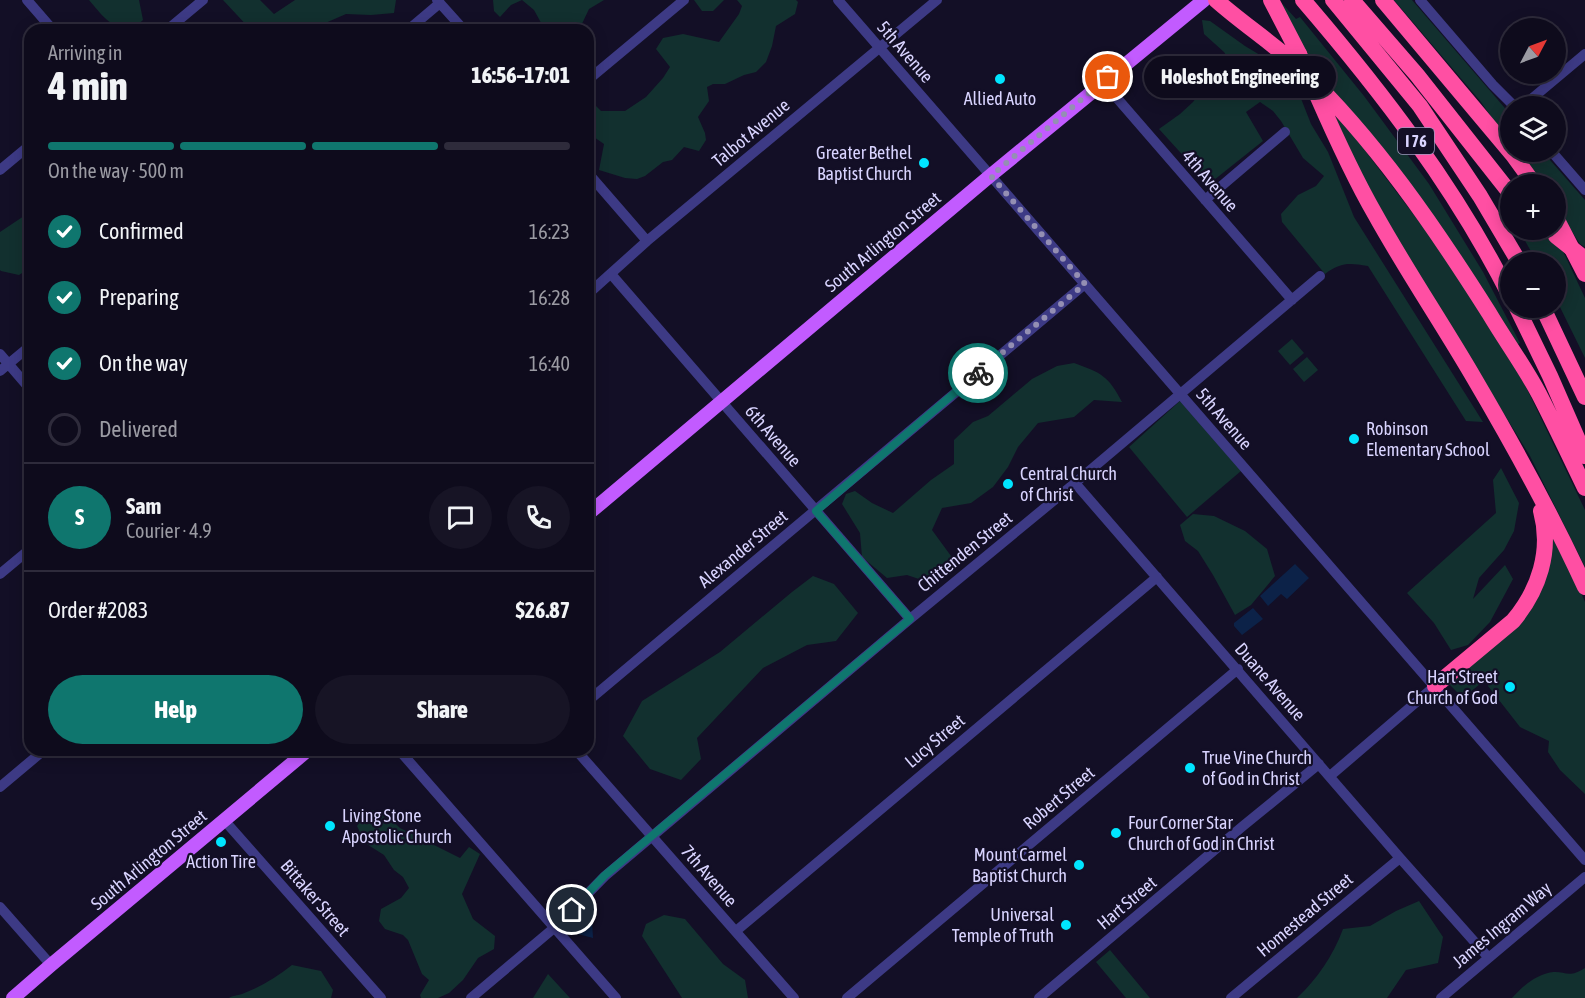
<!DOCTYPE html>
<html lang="en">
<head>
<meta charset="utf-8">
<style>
  body { margin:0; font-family:"Asap Condensed",sans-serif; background:#171425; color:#f1f3f6; height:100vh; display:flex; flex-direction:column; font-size:22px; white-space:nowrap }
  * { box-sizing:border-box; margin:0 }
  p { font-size:20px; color:#9b9ba3 }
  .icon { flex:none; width:33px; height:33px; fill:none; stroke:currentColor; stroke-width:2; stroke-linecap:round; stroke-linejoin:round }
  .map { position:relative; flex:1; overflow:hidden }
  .drawer { position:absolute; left:24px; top:24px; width:570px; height:732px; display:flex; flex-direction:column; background:#0e0b1c; border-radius:18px; box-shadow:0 3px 15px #0003,0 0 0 2px #2e2b3b }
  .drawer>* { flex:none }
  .needle { width:39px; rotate:49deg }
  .buttons { position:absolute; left:1500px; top:18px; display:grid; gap:12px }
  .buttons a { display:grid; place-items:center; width:66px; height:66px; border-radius:50%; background:#0e0b1c; box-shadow:0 3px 15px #0003,0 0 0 2px #2e2b3b; font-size:30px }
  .pin { position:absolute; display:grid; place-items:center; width:51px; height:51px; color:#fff; margin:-26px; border:3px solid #fff; border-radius:50%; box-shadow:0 2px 6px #0007 }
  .courier { position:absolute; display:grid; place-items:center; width:60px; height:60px; margin:-30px; border:4px solid #0f766e; border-radius:50%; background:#fff; color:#222; box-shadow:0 2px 8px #0007 }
  .bubble { position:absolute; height:42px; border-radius:21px; background:#0e0b1c; box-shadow:0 3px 15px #0003,0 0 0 2px #2e2b3b; font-size:20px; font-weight:800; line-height:42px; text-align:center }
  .headline em { font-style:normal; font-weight:800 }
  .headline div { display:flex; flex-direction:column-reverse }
  .headline { display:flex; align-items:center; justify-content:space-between; height:102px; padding:0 24px }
  h1 { font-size:39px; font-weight:800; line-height:45px }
  .bar { display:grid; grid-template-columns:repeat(4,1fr); gap:9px 6px; align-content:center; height:72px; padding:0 24px }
  .bar i { height:8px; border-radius:4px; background:#2e2b3b }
  .bar .current { background:#0f766e }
  .bar p { grid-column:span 4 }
  .line { display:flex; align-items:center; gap:15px; padding:0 24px; border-top:2px solid #2e2b3b }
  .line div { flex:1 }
  .round { display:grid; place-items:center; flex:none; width:63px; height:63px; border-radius:32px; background:#171425 }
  ol { padding:0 24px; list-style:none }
  li { display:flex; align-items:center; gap:18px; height:66px }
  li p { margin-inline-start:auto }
  li .icon { padding:6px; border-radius:50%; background:#0f766e; color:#fff; stroke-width:4 }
  li:last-child { color:#9b9ba3 }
  li i { width:33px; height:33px; border:3px solid #2e2b3b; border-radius:50% }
  .primary-button { display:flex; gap:12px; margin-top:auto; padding:12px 24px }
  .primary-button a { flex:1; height:69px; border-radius:36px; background:#0f766e; color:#fff; font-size:24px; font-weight:800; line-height:69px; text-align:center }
  .primary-button a+a { background:#171425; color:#f1f3f6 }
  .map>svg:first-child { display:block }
</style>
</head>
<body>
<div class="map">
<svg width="1585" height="998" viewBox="0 0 1585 998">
  <rect width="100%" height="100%" fill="#130f26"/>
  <path fill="#12302f" d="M89,0H139L143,20L132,30C112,30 101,14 89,0Z
    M223,0H260L274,14L295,0H396L394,13L371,15L346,14L323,24L320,30H251Z
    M493,0H604L589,9L579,30H545L534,10L522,0L511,5L500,17L494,11Z
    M694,0H724L713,11H702Z
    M737,0H796L798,2L795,14L776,26L772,46L766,62L756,72L744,75L725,84H713L707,87L709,101L698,117L705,133L706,140L699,151L684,147L672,160L663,162L645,176L637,179L625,178L599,170L604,144L591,135L588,136V104L593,103L601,111H625L646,97L663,78L670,67L656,49L663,38L683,34L719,42L739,14L742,6Z
    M1279,0L1296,19L1300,17L1364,96L1429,184L1483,272L1520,343L1516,345L1316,73Z
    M1394,0H1412L1510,114V144L1481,102Z
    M1202,20L1210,21L1245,46L1278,66L1300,96L1311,124L1328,152L1354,217L1483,422L1466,421L1368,266C1349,263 1341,262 1325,274L1282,222L1281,214L1298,195L1316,186L1324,176L1303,158L1281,121L1273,111L1260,102L1246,112L1263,141L1209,184L1159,129L1180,114L1193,102L1201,91L1218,78L1235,69L1224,52L1204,34Z
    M1333,114L1351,132L1439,248L1490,325L1527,389L1585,510V567L1530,456L1410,261L1353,159Z
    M1516,152H1543L1585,200V247L1580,244L1556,207V184H1539Z
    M30,212V268L19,275L1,271L0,270V232Z
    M1519,230H1541L1563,251L1585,298V358L1556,299V262H1537Z
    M1292,339L1304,353L1290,365L1278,351Z
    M1307,357L1318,370L1304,382L1293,369Z
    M1074,363C1101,373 1108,375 1122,402L1094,400L1074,417L1038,423L1018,447L1008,467L993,487L971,503L942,508L932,530L951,556L950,574L934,584L907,575L887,578L862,557L860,533L842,504L846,494L855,491L872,503L893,513L931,480L954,464V440L973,422L988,416L1032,379L1057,366Z
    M1180,401L1241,471L1187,517L1129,447Z
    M1501,468L1519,503L1514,531L1504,550L1479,578L1473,599L1505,565L1513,579L1490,622L1468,645L1451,650L1434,623L1407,593L1496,513L1493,480Z
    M1193,514L1214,516L1245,531L1267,549L1275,576L1251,605L1235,615L1213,575L1198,551L1185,541L1180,525Z
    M1556,534L1585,602V794L1560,770L1548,752L1549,741L1520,727L1488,686L1491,675L1463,698L1449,684L1514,626L1551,537Z
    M813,576L834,584L858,613L836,641L807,645L763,668L697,738L701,759L681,780L650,769L623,736L642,701L720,652L792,592Z
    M369,810L383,812L400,828L460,858L469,847L480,854L462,894L473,919L495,936L494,949L478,958L463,980L449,993L438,998H421L420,995L429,980L422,974L408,940L403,935L385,929L379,921L381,909L401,898L409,888L403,877L394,870L384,855L365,843L357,826Z
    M1419,901L1443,937L1438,963L1406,970L1387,998H1297C1317,979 1333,956 1343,929L1370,926L1396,911Z
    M664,915L685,919L723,964L745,980L748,998H682L642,936L646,924Z
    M1110,950L1150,998H1126L1096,962Z
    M292,965L321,971L333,990L331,998H229C233,995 237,996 242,994C261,987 277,977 292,965Z
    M1585,968V998H1512C1522,987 1533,977 1548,973C1564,969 1567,980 1585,968Z
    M548,974L570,998H533Z"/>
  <path fill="#0c2248" d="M1295,564L1309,578L1287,599L1281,594L1268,606L1260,596Z
    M1253,608L1263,619L1242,635L1234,626V623Z
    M592,921L593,938L578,934L579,923Z"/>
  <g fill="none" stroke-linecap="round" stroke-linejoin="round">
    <path stroke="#3d3a85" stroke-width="10" d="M27,0L53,30
      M437,0L464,30
      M838,0L1585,860
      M1420,0L1493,85L1514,106
      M167,30L203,0
      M408,30L440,3
      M588,80L684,0
      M1103,82L1292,300
      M1523,106L1585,54
      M1552,152L1585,190
      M0,170L30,145
      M588,173L647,241
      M1205,200L1285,132
      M611,274L910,619
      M588,294L647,241L937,0
      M0,354L30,389
      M0,371L30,346
      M1075,483L1400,858L1488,957
      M0,574L30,549
      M588,701L1085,284
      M399,750L616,998
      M576,750L794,998
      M1330,776L1435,686
      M0,787L44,750
      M224,820L381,998
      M0,907L51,965
      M736,931L1157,577
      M471,998L554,928L605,876L910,619L1075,483L1320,276
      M847,998L1238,669
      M1039,998L1243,826L1319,764
      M1231,998L1400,858
      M1441,998L1585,877"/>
    <path stroke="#c25bff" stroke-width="14" d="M588,514L991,175L1204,0
      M13,998L51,965L308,750"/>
    <path stroke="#ff4fa3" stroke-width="16" d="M1216,0C1243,24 1274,44 1301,69C1375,140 1434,226 1489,313C1505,340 1524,366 1539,394C1555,425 1570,457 1585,488
      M1271,0L1299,54
      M1303,0C1382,92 1455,187 1510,296
      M1333,0L1420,106L1480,196L1519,262
      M1352,0L1417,75L1510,193
      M1383,0L1513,155L1534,184
      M1317,95C1335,136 1353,176 1375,214C1406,270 1442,323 1474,378C1514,446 1552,515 1585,587
      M1556,218L1585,274
      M1517,308L1550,376L1585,456
      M1543,308L1585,397
      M1435,686L1513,621C1539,590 1552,551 1541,511"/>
    <path stroke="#ff4fa3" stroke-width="16" d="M1299,54L1317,95
      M1556,236L1585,259"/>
  </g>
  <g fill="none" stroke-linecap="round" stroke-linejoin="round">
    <path stroke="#948fb3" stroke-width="6" stroke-dasharray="0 10.8" d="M978,373L1085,284L991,176L1108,77"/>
    <path stroke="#0f766e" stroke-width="8" d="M572,910L604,876L910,619L816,511L978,373"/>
  </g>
  <g fill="#00e5ff" stroke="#130f26" stroke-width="2">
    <circle cx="1000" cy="79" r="6"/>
    <circle cx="924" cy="163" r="6"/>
    <circle cx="1354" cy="439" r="6"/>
    <circle cx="1008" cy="484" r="6"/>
    <circle cx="1510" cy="687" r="6"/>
    <circle cx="1190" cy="768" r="6"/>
    <circle cx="330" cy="826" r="6"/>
    <circle cx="1116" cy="833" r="6"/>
    <circle cx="221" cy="842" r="6"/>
    <circle cx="1079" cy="865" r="6"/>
    <circle cx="1066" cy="925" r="6"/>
  </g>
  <g text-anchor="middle" stroke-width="4.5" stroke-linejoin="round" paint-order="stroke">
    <rect fill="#130f26" stroke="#9e99be" stroke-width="1.5" x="1398" y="128" width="36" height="26" rx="4.5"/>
    <g font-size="16" font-weight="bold" fill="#d9d4ff">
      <text x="1416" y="147">I 76</text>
    </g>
    <g font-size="18" fill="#d9d4ff" stroke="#130f26">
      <text transform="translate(905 52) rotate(49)" y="6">5th Avenue</text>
      <text transform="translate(751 133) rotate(-40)" y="6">Talbot Avenue</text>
      <text transform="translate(1210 181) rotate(49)" y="6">4th Avenue</text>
      <text transform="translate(883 242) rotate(-40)" y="6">South Arlington Street</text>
      <text transform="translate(1224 419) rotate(49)" y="6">5th Avenue</text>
      <text transform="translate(773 436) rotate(49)" y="6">6th Avenue</text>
      <text transform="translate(743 549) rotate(-40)" y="6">Alexander Street</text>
      <text transform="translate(965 552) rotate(-39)" y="6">Chittenden Street</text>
      <text transform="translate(1270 682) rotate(49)" y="6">Duane Avenue</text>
      <text transform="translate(935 741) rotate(-40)" y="6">Lucy Street</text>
      <text transform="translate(1059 798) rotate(-40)" y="6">Robert Street</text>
      <text transform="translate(149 860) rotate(-40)" y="6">South Arlington Street</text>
      <text transform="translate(709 876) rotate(49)" y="6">7th Avenue</text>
      <text transform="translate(315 898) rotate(49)" y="6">Bittaker Street</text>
      <text transform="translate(1127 903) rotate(-40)" y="6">Hart Street</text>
      <text transform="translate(1305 915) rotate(-40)" y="6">Homestead Street</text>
      <text transform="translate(1502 925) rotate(-40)" y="6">James Ingram Way</text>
    </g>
    <g font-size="18" fill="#d9d4ff" stroke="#130f26" text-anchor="start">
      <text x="1000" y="105" text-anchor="middle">Allied Auto</text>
      <text x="912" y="159" text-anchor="end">Greater Bethel<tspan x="912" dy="21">Baptist Church</tspan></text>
      <text x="1366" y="435">Robinson<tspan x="1366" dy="21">Elementary School</tspan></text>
      <text x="1020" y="480">Central Church<tspan x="1020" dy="21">of Christ</tspan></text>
      <text x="1498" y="683" text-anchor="end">Hart Street<tspan x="1498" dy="21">Church of God</tspan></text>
      <text x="1202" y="764">True Vine Church<tspan x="1202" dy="21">of God in Christ</tspan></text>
      <text x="342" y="822">Living Stone<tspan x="342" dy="21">Apostolic Church</tspan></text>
      <text x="1128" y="829">Four Corner Star<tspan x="1128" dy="21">Church of God in Christ</tspan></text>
      <text x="1067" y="861" text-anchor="end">Mount Carmel<tspan x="1067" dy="21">Baptist Church</tspan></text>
      <text x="221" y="868" text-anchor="middle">Action Tire</text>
      <text x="1054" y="921" text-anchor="end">Universal<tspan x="1054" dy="21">Temple of Truth</tspan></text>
    </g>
  </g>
</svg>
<div class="buttons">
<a><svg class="needle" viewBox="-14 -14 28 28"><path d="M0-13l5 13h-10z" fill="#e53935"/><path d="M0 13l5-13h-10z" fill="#9b9ba3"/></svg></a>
<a><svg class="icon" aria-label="layers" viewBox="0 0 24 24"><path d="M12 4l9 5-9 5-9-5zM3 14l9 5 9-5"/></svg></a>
<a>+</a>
<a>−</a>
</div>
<div class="pin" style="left:1108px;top:77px;background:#ea580c"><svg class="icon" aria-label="bag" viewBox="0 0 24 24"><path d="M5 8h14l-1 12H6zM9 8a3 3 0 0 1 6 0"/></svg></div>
<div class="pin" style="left:572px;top:910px;background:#1f2937"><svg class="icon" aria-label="home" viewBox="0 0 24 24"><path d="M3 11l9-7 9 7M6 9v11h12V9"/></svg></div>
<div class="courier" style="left:978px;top:373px"><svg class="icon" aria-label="bike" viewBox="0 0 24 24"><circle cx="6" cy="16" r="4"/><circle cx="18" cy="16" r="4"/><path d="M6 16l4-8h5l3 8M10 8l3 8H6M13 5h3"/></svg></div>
<div class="bubble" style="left:1144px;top:56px;width:192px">Holeshot Engineering</div>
<section class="drawer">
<div class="headline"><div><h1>4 min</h1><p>Arriving in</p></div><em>16:56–17:01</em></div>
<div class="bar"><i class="current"></i><i class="current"></i><i class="current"></i><i></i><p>On the way · 500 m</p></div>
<ol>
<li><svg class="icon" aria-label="check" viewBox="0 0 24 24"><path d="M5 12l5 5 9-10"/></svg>Confirmed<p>16:23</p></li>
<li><svg class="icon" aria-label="check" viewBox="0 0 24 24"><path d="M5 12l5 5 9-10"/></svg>Preparing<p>16:28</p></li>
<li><svg class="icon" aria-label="check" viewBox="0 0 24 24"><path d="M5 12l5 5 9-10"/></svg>On the way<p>16:40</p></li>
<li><i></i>Delivered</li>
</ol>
<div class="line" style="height:108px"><b class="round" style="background:#0f766e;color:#fff">S</b><div><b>Sam</b><p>Courier · 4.9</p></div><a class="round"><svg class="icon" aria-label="chat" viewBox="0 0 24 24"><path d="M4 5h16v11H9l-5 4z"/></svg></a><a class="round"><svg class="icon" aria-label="phone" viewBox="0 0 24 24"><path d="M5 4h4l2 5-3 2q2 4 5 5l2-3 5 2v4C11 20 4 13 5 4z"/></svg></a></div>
<div class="line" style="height:78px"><div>Order #2083</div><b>$26.87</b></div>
<div class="primary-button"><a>Help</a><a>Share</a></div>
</section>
</div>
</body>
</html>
